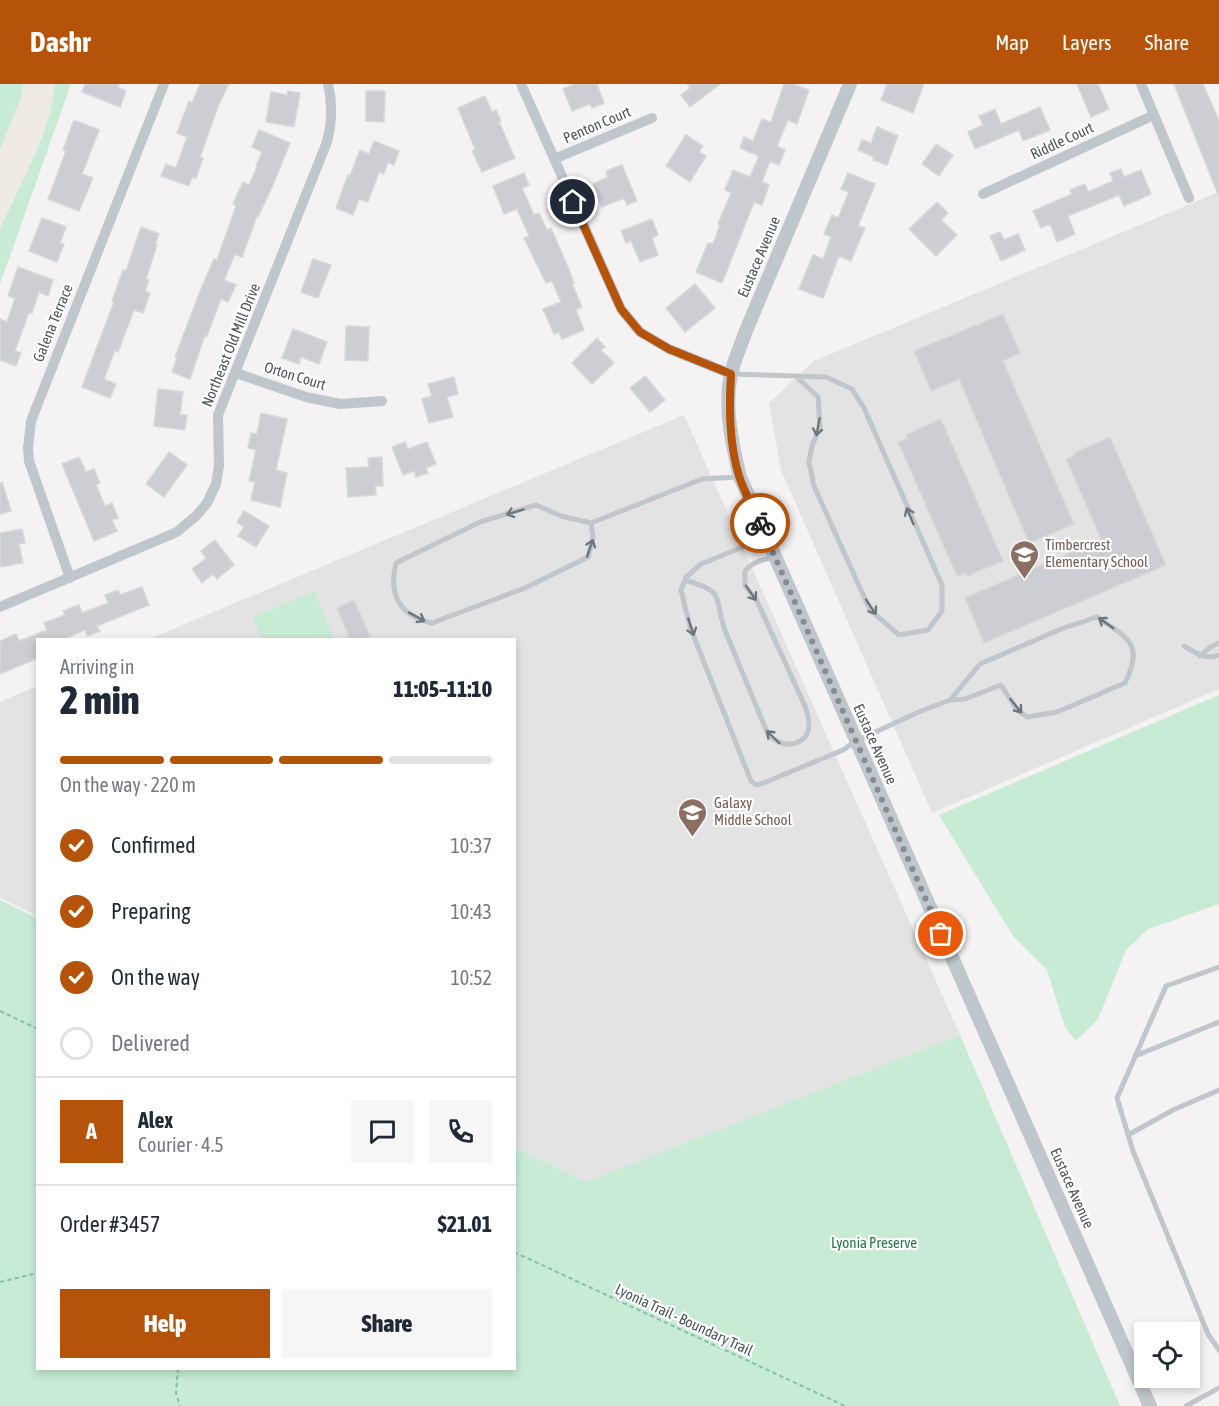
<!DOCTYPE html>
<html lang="en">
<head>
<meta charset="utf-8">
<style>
  body { margin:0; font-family:"Asap Condensed",sans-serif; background:#f6f6f7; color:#1f2937; height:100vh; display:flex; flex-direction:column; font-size:22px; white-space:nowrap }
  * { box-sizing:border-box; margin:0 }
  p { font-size:20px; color:#747a83 }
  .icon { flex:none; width:33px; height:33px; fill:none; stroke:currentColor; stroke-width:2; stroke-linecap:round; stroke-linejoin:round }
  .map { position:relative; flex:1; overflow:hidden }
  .details { position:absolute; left:36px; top:554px; width:480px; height:732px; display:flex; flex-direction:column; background:#fff; border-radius:0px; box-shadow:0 3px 9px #0003 }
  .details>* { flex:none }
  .controls { position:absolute; left:1134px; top:1238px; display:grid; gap:12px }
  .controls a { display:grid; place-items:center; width:66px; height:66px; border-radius:0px; background:#fff; box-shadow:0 3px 9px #0003; font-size:30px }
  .pin { position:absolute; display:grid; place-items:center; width:51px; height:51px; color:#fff; margin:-26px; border:3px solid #fff; border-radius:50%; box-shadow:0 2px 6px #0007 }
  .courier { position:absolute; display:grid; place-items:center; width:60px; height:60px; margin:-30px; border:4px solid #b45309; border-radius:50%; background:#fff; color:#222; box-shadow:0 2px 8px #0007 }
  .headline em { font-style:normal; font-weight:800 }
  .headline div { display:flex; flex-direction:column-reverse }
  .headline { display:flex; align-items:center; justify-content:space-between; height:102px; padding:0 24px }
  h1 { font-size:39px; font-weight:800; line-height:45px }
  .bar { display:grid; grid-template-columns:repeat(4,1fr); gap:9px 6px; align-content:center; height:72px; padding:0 24px }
  .bar i { height:8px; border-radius:4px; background:#e0e1e3 }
  .bar .on { background:#b45309 }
  .bar p { grid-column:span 4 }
  .line { display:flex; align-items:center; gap:15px; padding:0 24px; border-top:2px solid #e0e1e3 }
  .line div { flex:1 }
  .round { display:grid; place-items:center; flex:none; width:63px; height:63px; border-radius:0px; background:#f6f6f7 }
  ol { padding:0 24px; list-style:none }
  li { display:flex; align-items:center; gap:18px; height:66px }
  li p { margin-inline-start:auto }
  li .icon { padding:6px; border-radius:50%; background:#b45309; color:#fff; stroke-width:4 }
  li:last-child { color:#747a83 }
  li i { width:33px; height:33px; border:3px solid #e0e1e3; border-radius:50% }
  .button { display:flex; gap:12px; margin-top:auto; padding:12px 24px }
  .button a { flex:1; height:69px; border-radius:0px; background:#b45309; color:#fff; font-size:24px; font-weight:800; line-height:69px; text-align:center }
  .button a+a { background:#f6f6f7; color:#1f2937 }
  header { display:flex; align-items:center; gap:36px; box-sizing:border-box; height:84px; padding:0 30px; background:#b45309; color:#fff }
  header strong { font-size:28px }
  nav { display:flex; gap:33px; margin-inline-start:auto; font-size:21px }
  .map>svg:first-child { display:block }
</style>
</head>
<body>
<header>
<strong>Dashr</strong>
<nav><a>Map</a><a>Layers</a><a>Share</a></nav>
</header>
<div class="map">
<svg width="1219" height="1322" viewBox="0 0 1219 1322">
  <rect width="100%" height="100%" fill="#f4f2f2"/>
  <path fill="#e4e3e3" d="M1219,108V605L932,729L781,386L769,319L814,277Z
    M684,331L960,951L586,1099L515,1064L514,555H149Z
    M37,602V832L0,814V618Z"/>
  <path fill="#c7ebd4" d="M0,0H71L0,200Z
    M314,507L334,555H262L253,533Z
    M1219,611V820L1148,845L1126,866L1098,935L1076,957L1065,943L1047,886L1013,852L939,731Z
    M0,816L37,834L38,1284H514L515,1064L586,1098L960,951L1120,1322H0Z"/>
  <path fill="#efebe2" d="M23,0H55C51,43 29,83 11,122C7,131 2,137 0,148V65L21,14Z"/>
  <path fill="#cdced3" stroke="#d6d8dc" stroke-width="1.5" d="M85,0H119L118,3L126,7L120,23L82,8Z
    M200,0H229L219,20L200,73L203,74L196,94L192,93L189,102L161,92L166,80L176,84L187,53L177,49L189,17L192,19Z
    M575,0H597L604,19L592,24L590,20L572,27L563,5Z
    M687,0H720L690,23L681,11L690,4Z
    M784,0H793L809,6L797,40L788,36L777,62L785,66L779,81L770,77L762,98L769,101L762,121L754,118L722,199L696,188L708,159L713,160L720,141L718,140L731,109L725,106L733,86L750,93L759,72L740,64L744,53L753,57L762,35L771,38Z
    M887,0H924L913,29L881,16Z
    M1077,0H1098L1109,25L1091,33Z
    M1174,0H1203L1219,37V113Z
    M288,7L300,9L294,43L266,38L271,8L287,11Z
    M366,7H385L384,38L366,37Z
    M485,12L492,28L496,26L501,37L499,38L515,74L482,88L472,67L475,65L458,24Z
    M1040,23L1050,46L1023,57L1019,46L975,65L968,48L983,41L979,32L995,25L1001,40Z
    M74,36L99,46L82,90L93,94L79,127L48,115L66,67L63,66Z
    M877,43L898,52L887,81L873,76L874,73L858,66L862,56L871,59Z
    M259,46L290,59L273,101L258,133L257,132L242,173L235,170L224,196L236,201L228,218L221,215L207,252L205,251L190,295L172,288L177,274L175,273L201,205L214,175L217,176L236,122L233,120L243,98L249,101L257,83L256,82L262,68L252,63Z
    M686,51L703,62L699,68L706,72L690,98L666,82Z
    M374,57L399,67L394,81L388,78L384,90L379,88L368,118L359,115L353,131L336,124L348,91L350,92L360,66L369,70Z
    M936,60L953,71L939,92L922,80Z
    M622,81L637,117L627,121L624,114L602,123L593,100L608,93L606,87Z
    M1121,85L1124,93L1141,86L1151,110L1124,122L1119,111L1068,132L1075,150L1057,158L1050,140L1041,144L1033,127L1072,110L1070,106L1085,100L1088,108L1113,97L1110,89Z
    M524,89L529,101L522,104L534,131L539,129L547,146L551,144L567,181L574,199L572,200L582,223L576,226L584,246L562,255L559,248L554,250L543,225L561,218L552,197L546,199L524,154L529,152L517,125L504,130L493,102Z
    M848,89L875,100L858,142L865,144L851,177L839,172L823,214L799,205L813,171L823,175L831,153L824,150L832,131L838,134L849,108L841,105Z
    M937,118L948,129L941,136L957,151L936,172L909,145Z
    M42,134L66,143L60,159L64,160L57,178L29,167Z
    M652,135L658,151L652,154L658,171L640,178L631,157L626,159L621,147Z
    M141,143L159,150L155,160L157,161L146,195L149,196L145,207L150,209L143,229L134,226L118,268L115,266L104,295L116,300L110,314L82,303L114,218L112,217L123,186L126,187Z
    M1000,148L1004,156L1018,150L1025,166L1001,177L990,152Z
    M313,175L331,181L318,214L301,208Z
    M18,183L53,196L48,212L39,208L32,229L29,228L15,267L21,269L16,282L0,276V235L7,238L15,214L8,212Z
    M695,200L715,224L685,248L666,224Z
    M1003,230L1020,269L1003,277L1074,440L1029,459L959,295L931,307L914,267Z
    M346,242L369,243L368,277L345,276Z
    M293,245L327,258L319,280L301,273L299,280L282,274Z
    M597,254L605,263L601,266L614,279L592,300L572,279Z
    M645,292L665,316L650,328L630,304Z
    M454,293L458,310L447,313L453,333L429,339L422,315L432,312L428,300Z
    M158,305L183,308L180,331H187L185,346L154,342Z
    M261,329L287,335L276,386L287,389L280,423L251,416L255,398L249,397L256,366L248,364L251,349L257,350Z
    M941,335L1003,477L967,492L965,489L957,492L898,358L907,354L906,351Z
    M1110,353L1166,481L984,559L965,514L1101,455L1066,375L1075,371L1074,369Z
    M405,358L408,365L427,358L436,380L426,384L428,389L416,393L414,387L403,391L392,363Z
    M169,368L187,381L164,413L146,400Z
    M79,373L86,388L94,385L100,399L96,401L105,422L112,419L118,434L112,436L117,447L94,457L62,380Z
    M382,373L383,402H375L376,411L348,413L346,384L369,383L368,374Z
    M2,398L11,427L0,430V399Z
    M244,427L269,442L256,463L238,452L244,443L237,438Z
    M22,445L25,459L19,460L23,479L0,483V449Z
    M215,456L234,481L217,495L213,490L202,499L192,485L206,474L201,467Z
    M142,503L149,521L97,542L100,547L87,552L85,546L64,555H38V574L0,590V557L16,550L19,557L47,546L44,539L65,531L63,527L79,521L82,529L108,519L105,511L118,506L120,511Z
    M354,516L370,552L364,555H350L337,524Z"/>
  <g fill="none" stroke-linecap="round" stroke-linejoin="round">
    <path stroke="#82c5a4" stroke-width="2" stroke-dasharray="4.5 3" stroke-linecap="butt" d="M0,927L38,945
      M514,1168L845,1322
      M0,1198L38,1189
      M178,1284L176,1309L180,1322"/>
    <path stroke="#bfc6cc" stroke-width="5" d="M733,290L826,293L852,305L864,324L942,501V527L928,546L899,551L870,526L814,402L809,378L812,362L820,343L818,313L798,294
      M591,439L593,454L588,473L525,504L432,539C400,532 388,511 396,479L480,438L536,421L561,432L591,439L702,395L738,393
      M765,454L701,480L686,493L681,506L690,543L751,697L756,701L761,700L843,666L856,657L921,627L950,616L965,615L1001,601L1017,626L1027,633L1057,628L1125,599C1144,560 1129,555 1097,533L1061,545L980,580L950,616
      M685,496C724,508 714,509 724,544L767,648C780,667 808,663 809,641C809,635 807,628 805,622L756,515L745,502V487C752,478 762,475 774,474
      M1184,562C1196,569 1205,576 1219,571
      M1200,572L1209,564L1219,559
      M1219,883L1166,902L1117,1014L1133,1067L1208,1250L1219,1266
      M1135,972L1219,938
      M1128,1051L1173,1026L1219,1006
      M1186,1322L1219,1304"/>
    <path stroke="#bfc6cc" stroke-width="10" d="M521,0L621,225L640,248L669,265L731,290
      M1141,0L1189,114
      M554,75L652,34
      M983,110L1154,31
      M236,289L306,313L340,320L382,317
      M70,494L29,377L28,364L31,337L164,0
      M0,523L177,448L197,431L207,419L216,400L219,382L218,331L327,58C332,38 333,20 328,0"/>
    <path stroke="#bfc6cc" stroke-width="14" d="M850,0L745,249C741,262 734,276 731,290C724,323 732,360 740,393L1150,1322"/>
  </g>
  <defs><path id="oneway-shaft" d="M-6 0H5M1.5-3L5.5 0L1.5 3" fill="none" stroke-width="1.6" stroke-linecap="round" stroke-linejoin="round" transform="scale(1.5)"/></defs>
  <g stroke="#6e777e">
    <use href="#oneway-shaft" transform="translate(818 343) rotate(100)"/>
    <use href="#oneway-shaft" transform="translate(515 428) rotate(163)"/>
    <use href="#oneway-shaft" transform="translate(910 432) rotate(-113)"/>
    <use href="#oneway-shaft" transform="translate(590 464) rotate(-71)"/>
    <use href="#oneway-shaft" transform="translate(751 509) rotate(55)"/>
    <use href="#oneway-shaft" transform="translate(871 523) rotate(56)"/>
    <use href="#oneway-shaft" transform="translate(417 533) rotate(29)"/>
    <use href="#oneway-shaft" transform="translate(1106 539) rotate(-145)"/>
    <use href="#oneway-shaft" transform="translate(691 543) rotate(72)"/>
    <use href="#oneway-shaft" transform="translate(1016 622) rotate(51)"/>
    <use href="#oneway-shaft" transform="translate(773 653) rotate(-136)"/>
  </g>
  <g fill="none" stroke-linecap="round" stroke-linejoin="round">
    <path stroke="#878c91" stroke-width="6" stroke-dasharray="0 10.8" d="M760,439L941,850"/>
    <path stroke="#b45309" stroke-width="8" d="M573,118L621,225L640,248L669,265L731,290C729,324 729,359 739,392C744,408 753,423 760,439"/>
  </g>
  <defs>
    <symbol id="school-pin" viewBox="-11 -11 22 30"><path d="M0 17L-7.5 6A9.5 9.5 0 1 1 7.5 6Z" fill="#8d6e63" stroke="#fff"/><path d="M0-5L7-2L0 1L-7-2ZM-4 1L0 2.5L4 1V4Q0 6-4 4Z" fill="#fff"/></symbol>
  </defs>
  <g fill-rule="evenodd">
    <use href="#school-pin" x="1008" y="454" width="33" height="45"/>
    <use href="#school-pin" x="676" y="712" width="33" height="45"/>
  </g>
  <g text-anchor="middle" stroke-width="4.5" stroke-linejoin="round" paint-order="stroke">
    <g font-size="15" fill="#4c555d" stroke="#fff">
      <text transform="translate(597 41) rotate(-23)" y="5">Penton Court</text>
      <text transform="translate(1062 57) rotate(-25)" y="5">Riddle Court</text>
      <text transform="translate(759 173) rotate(-67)" y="5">Eustace Avenue</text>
      <text transform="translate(53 239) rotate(-68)" y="5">Galena Terrace</text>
      <text transform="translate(231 261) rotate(-68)" y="5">Northeast Old Mill Drive</text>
      <text transform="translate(295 292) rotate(17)" y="5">Orton Court</text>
      <text transform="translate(875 660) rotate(66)" y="5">Eustace Avenue</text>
      <text transform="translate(1072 1104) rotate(66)" y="5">Eustace Avenue</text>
      <text transform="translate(684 1236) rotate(25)" y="5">Lyonia Trail - Boundary Trail</text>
    </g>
    <g font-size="15" fill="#785e54" stroke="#fff" text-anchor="start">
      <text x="1045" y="466">Timbercrest<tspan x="1045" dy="17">Elementary School</tspan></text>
      <text x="714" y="724">Galaxy<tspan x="714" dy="17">Middle School</tspan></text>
    </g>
    <g font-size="15" fill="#24774d" stroke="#fff">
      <text x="874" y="1164">Lyonia Preserve</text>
    </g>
  </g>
</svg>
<div class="controls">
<a><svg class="icon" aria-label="locate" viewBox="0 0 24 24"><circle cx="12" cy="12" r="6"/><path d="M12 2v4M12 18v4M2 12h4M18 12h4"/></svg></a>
</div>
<div class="pin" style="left:941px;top:850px;background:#ea580c"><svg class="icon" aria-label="bag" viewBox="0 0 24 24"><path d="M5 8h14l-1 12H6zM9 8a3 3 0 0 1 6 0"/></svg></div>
<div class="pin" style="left:573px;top:118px;background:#1f2937"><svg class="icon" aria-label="home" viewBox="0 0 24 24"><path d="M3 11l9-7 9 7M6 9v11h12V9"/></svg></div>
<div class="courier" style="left:760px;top:439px"><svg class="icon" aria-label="bike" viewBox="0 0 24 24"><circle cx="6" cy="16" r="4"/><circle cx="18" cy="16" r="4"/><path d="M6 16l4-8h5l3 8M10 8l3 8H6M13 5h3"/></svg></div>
<section class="details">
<div class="headline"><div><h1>2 min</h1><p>Arriving in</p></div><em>11:05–11:10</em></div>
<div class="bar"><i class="on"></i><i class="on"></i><i class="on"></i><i></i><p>On the way · 220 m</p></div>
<ol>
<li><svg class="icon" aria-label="check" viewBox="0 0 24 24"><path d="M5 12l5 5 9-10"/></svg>Confirmed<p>10:37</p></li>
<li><svg class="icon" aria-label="check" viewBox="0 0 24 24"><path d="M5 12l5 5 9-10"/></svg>Preparing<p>10:43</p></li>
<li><svg class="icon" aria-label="check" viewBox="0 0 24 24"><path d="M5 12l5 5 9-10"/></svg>On the way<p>10:52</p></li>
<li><i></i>Delivered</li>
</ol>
<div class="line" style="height:108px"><b class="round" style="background:#b45309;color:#fff">A</b><div><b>Alex</b><p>Courier · 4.5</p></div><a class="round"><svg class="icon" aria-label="chat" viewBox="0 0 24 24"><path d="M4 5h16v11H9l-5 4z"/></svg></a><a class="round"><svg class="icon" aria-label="phone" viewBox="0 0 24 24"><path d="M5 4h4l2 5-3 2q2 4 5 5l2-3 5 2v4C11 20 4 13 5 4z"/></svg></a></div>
<div class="line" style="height:78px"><div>Order #3457</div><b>$21.01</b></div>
<div class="button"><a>Help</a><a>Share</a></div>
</section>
</div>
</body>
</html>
